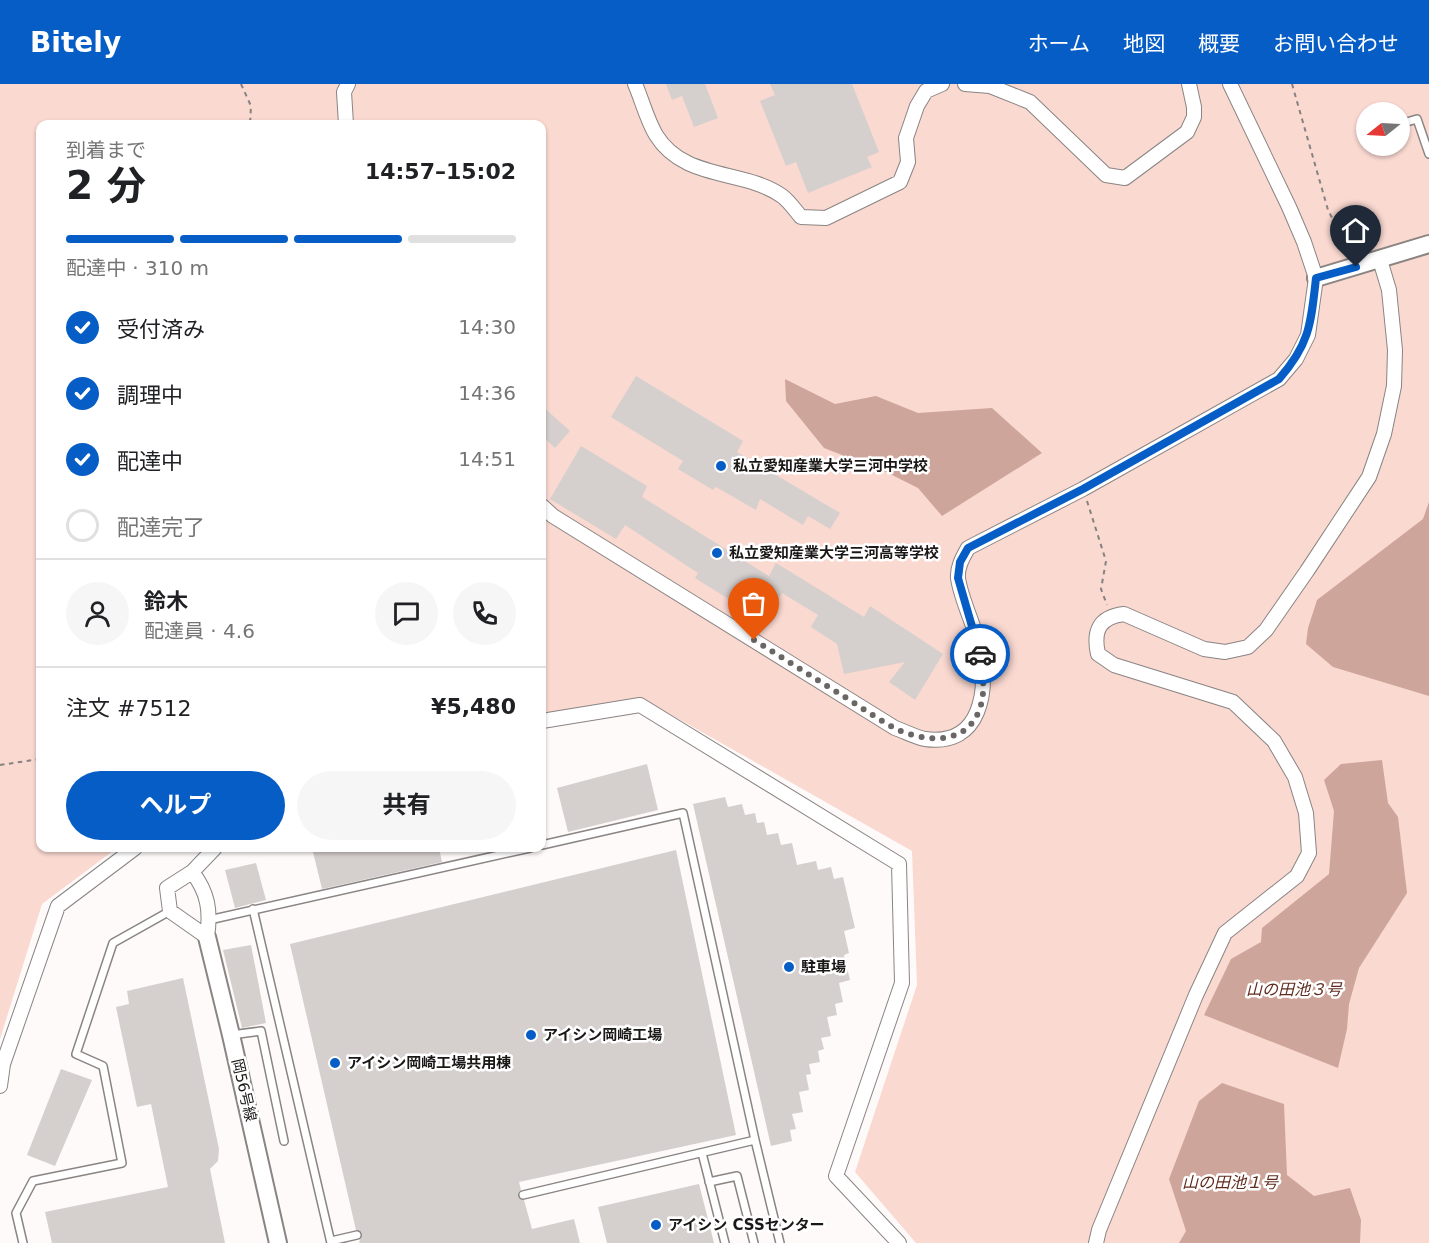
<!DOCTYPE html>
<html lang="ja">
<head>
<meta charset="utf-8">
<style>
  body { margin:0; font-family:"DejaVu Sans","Noto Sans JP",sans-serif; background:#f6f6f6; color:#202124; height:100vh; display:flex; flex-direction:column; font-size:22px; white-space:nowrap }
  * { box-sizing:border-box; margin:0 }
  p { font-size:20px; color:#757577 }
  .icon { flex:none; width:33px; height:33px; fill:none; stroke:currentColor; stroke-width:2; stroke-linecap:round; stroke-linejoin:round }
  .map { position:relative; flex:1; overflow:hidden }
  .details { position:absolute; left:36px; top:36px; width:510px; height:732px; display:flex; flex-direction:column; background:#fff; border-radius:12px; box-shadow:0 2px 4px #0004 }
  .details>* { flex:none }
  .needle { width:39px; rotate:252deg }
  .buttons { position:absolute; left:1356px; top:18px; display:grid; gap:12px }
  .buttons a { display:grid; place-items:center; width:54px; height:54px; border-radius:50%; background:#fff; box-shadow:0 2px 4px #0004; font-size:30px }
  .pin { position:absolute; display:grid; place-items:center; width:51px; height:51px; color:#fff; margin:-62px -26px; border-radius:50% 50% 50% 0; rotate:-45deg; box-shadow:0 0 6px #0007 }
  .pin .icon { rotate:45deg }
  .courier { position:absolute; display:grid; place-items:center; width:60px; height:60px; margin:-30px; border:4px solid #065dc6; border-radius:50%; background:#fff; color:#222; box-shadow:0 2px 8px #0007 }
  .headline em { font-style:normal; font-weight:700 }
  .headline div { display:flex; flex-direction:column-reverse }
  .headline { display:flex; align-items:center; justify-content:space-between; height:102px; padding:0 30px }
  h1 { font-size:39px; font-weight:700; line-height:45px }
  .bar { display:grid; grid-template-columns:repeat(4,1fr); gap:9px 6px; align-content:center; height:72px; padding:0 30px }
  .bar i { height:8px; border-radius:4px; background:#e0e0e0 }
  .bar .on { background:#065dc6 }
  .bar p { grid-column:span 4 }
  .line { display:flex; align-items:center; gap:15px; padding:0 30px; border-top:2px solid #e0e0e0 }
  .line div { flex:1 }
  .round { display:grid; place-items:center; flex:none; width:63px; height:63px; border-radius:32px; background:#f6f6f6 }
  ol { padding:0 30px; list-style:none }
  li { display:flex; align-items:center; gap:18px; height:66px }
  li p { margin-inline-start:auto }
  li .icon { padding:6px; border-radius:50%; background:#065dc6; color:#fff; stroke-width:4 }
  li:last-child { color:#757577 }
  li i { width:33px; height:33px; border:3px solid #e0e0e0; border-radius:50% }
  .button { display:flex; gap:12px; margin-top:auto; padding:12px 30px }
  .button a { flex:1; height:69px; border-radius:36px; background:#065dc6; color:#fff; font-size:24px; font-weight:700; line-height:69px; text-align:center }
  .button a+a { background:#f6f6f6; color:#202124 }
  header { display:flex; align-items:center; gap:36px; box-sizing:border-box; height:84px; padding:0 30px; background:#065dc6; color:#fff }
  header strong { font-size:28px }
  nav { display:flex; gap:33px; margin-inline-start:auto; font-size:21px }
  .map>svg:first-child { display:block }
</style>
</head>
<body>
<header>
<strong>Bitely</strong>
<nav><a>ホーム</a><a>地図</a><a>概要</a><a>お問い合わせ</a></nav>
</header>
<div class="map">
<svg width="1429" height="1159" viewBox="0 0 1429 1159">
  <rect width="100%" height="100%" fill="#fefaf9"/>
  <path fill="#fad9d1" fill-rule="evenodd" d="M0,0H1429V1159H916L855,1088L917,901L912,767L640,613L542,632V40H40V764H117L42,820L0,955ZM1366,28H1400V62H1366Z"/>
  <path fill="#cea59b" d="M785,295L835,320L876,312L918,329L992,324L1042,369L942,432L918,404L886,388L824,364L786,317Z
    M1429,418V612L1333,583L1306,560L1308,544L1317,516L1423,435Z
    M1382,676L1388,719L1398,733L1407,809L1359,884L1349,920L1347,945L1338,984L1204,931L1231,875L1261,858L1262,844L1329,790L1334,727L1324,696L1341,680Z
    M1222,999L1284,1020L1287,1091L1314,1112L1350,1104L1361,1136L1360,1159H1179L1186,1147L1169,1095L1199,1017Z"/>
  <path fill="#d5cfcd" d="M666,0H705L718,34L694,43L682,12L672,16Z
    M770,0H852L879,68L867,73L872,83L808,109L796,78L786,82L760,17L775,11Z
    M636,292L743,357L737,368L840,429L830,445L808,432L803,441L760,415L756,426L716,403L713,406L678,385L683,377L611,333Z
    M542,322L570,347L555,364L542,352Z
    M581,362L647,402L642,413L769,492L776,479L864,533L870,522L943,570L915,616L889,598L905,578L844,590L837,560L811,543L818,531L782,509L765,538L695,494L698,489L625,441L616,455L550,415Z
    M647,680L658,726L568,748L557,704Z
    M725,713L728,723L742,720L745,731L755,729L757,739L764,738L767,751L778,749L781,761L792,759L797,781L816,777L818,786L831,783L834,795L843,793L855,844L844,847L849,869L844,871L850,896L839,899L843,918L835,920L837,931L827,933L831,952L821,954L824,965L818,967L820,978L809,980L811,990L806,991L809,1006L799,1008L803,1028L792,1030L796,1045L790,1046L792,1057L771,1062L693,720Z
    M333,764H439L442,778L322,805L313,768Z
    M676,766L736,1051L519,1098L521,1106L518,1109V1113L524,1116L532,1145L574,1135L580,1159H359L362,1149L356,1146L290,860Z
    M256,779L266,816L235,824L225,786Z
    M251,861L266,939L242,944L223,866Z
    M183,894L219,1065L218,1077L210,1085L225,1159H52L45,1128L168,1103L151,1020L137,1023L116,923L129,920L127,907Z
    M61,985L92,996L55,1082L27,1071Z
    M699,1100L714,1159H607L598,1123Z"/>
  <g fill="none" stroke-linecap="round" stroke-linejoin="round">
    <defs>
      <path id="service" d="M1400,40L1417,35L1429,70
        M542,761L683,729L755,1056L780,1159
        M253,825L331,1159
        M209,836L530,764
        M231,951L261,947L284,1057
        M702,1069L725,1159
        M709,1098L737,1092L754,1159
        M523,1111L755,1056
        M331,1157L357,1151
        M23,1159L16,1129L33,1097L122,1079L103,982L76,970L113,859L170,827"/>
      <path id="minor" d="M635,0C642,16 647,36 656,51C684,97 744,85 782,112C789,117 795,126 801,133L826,134L900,98L908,78L906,54L917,22L926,7L942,0
        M965,0L990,2L1030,18L1106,91L1125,94L1187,48L1194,33V23L1189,0
        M346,40L344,8L348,0
        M542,422L553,432L895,644C904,647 915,653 925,655C982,663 988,606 980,565C975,542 961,516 958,494C957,483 963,473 968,464L1083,405L1279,295L1296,275L1308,251L1316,194L1304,158L1289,123L1230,0
        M542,637L640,621L899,780L902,899L836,1092L899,1159
        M192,788C208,808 211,827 207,853L170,827L167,804L192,788L215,764
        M0,1002L3,980L58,822L135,764
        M1096,1159L1099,1146L1196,911L1225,849L1297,792L1309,769L1306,729L1295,693L1274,657L1233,618L1114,581L1098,570C1093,547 1099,533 1124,530L1204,565L1225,568L1248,563L1266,546L1307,487L1369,393L1384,350L1394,302L1395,266L1389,206L1380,176"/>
      <path id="tertiary" d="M1316,194L1429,160
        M207,853L231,951L278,1159"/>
    </defs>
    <use href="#service" stroke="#8a8483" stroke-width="10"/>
    <use href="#minor" stroke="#8a8483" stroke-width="16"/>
    <use href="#tertiary" stroke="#8a8483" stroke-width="20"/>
    <path stroke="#868282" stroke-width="2" stroke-dasharray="4.5 4.5" stroke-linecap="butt" d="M241,0L251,22L250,40
      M1292,0L1328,126L1350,169
      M1087,417L1106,477L1101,505L1107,521
      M0,681L40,675"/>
    <use href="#service" stroke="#fff" stroke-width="7"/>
    <use href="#minor" stroke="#fff" stroke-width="14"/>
    <use href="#tertiary" stroke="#fff" stroke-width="16"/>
  </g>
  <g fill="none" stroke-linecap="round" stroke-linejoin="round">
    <path stroke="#6a6666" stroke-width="6" stroke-dasharray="0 10.8" d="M754,556C783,574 811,592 840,610C858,621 876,634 894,644C924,658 967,663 980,624C986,607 982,587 980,570"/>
    <path stroke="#065dc6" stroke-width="8" d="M980,570L958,494L960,478L968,464L1083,405L1279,295C1310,260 1311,239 1316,194L1356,183"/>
  </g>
  <g fill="#065dc6" stroke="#fff" stroke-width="2">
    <circle cx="721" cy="382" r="6"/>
    <circle cx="717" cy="469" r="6"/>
    <circle cx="789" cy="883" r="6"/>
    <circle cx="531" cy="951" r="6"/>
    <circle cx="335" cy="979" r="6"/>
    <circle cx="656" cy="1141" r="6"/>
  </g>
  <g text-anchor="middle" stroke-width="5" stroke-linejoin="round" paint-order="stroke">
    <g font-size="15" font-weight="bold" fill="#1a1717" stroke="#fff" text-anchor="start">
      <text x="733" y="387">私立愛知産業大学三河中学校</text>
      <text x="729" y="474">私立愛知産業大学三河高等学校</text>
      <text x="801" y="888">駐車場</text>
      <text x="543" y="956">アイシン岡崎工場</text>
      <text x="347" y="984">アイシン岡崎工場共用棟</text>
      <text x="668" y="1146">アイシン CSSセンター</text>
    </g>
    <g font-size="15" fill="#1a1717" stroke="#fff">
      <text transform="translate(244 1006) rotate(77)" y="5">岡56号線</text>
    </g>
    <g font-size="16" font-style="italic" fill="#612c1f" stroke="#fff">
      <text x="1294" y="911">山の田池３号</text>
      <text x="1230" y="1104">山の田池１号</text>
    </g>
  </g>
</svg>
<div class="buttons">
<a><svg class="needle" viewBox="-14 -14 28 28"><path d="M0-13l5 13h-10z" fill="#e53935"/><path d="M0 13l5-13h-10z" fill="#757577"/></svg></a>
</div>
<div class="pin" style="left:754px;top:556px;background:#ea580c"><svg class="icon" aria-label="bag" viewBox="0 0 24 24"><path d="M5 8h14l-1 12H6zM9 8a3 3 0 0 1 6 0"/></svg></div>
<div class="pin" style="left:1356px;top:183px;background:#1f2937"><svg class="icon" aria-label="home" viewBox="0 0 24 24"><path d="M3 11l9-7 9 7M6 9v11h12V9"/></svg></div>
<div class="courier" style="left:980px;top:570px"><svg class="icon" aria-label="car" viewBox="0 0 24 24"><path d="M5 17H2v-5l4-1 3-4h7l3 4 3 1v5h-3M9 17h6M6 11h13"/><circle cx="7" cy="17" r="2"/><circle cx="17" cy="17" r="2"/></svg></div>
<section class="details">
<div class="headline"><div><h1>2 分</h1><p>到着まで</p></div><em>14:57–15:02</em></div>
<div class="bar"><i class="on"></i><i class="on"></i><i class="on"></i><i></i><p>配達中 · 310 m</p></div>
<ol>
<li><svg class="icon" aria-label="check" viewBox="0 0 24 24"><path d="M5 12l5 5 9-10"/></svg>受付済み<p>14:30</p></li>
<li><svg class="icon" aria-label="check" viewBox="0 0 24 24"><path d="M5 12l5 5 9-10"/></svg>調理中<p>14:36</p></li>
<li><svg class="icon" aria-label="check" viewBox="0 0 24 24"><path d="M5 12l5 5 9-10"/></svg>配達中<p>14:51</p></li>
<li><i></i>配達完了</li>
</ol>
<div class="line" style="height:108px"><a class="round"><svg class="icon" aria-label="person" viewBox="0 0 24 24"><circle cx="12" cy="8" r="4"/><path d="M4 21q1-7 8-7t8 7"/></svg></a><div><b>鈴木</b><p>配達員 · 4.6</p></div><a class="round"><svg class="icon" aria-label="chat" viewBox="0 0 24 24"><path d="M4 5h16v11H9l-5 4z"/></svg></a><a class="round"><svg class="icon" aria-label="phone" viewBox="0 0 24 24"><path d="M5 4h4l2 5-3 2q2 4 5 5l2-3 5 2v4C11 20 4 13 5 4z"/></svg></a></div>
<div class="line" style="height:78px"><div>注文 #7512</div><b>¥5,480</b></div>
<div class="button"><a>ヘルプ</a><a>共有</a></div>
</section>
</div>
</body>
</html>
